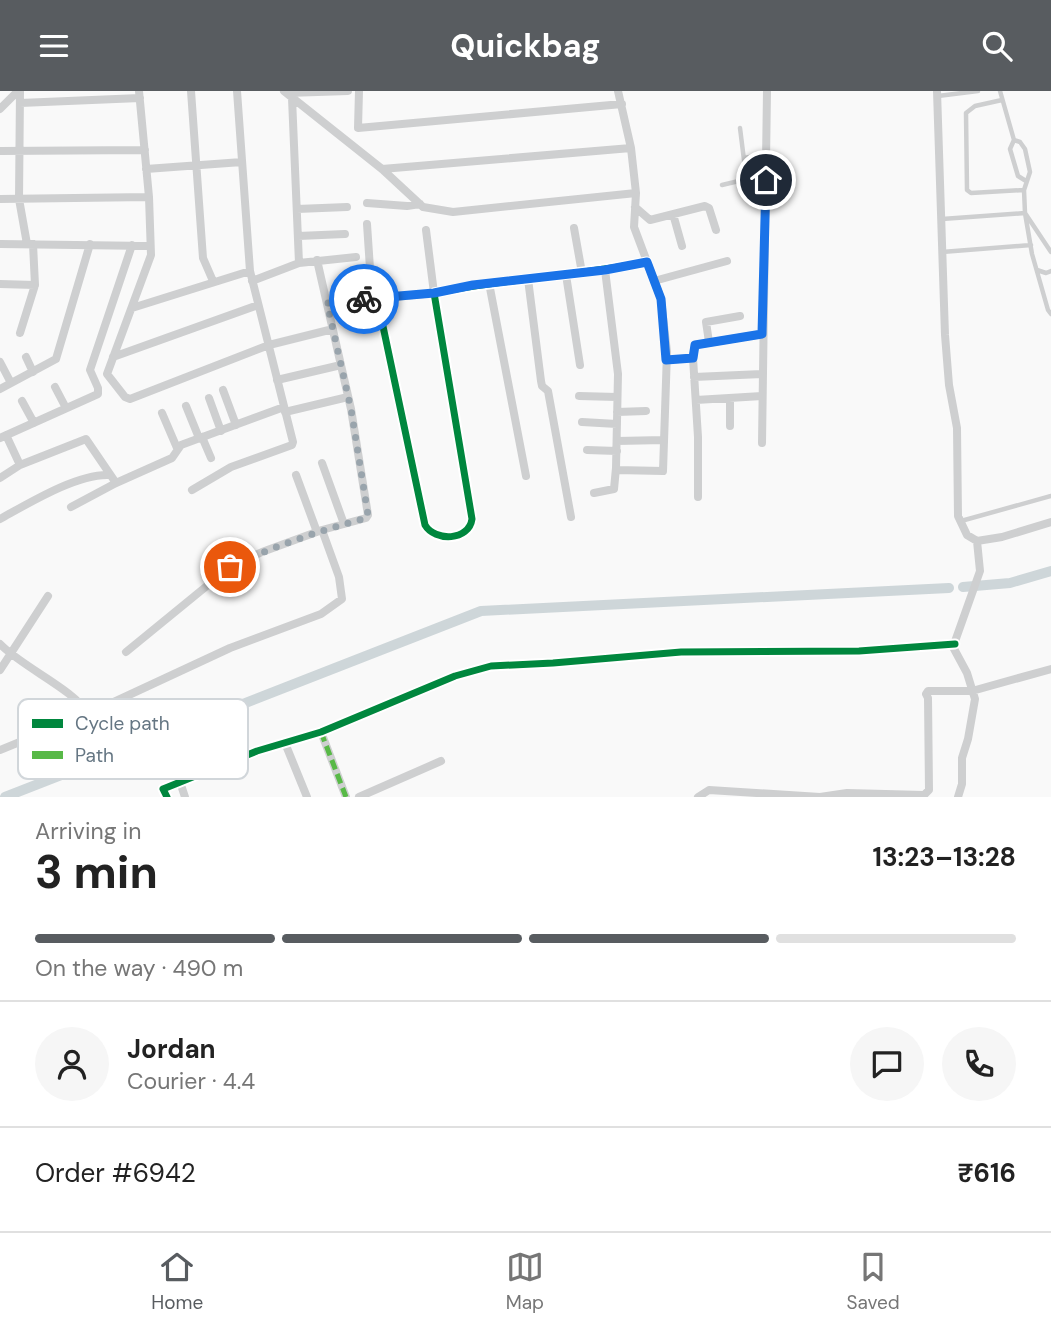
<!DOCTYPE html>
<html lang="en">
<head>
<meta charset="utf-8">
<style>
  body { margin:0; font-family:"DM Sans",sans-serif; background:#f6f6f6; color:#222; height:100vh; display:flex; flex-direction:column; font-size:26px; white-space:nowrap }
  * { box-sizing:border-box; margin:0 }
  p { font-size:23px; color:#767676 }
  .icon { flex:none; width:38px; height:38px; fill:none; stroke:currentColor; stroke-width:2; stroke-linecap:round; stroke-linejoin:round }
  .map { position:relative; height:706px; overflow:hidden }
  .side { display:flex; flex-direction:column; background:#fff; flex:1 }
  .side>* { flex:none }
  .pin { position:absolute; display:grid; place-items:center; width:60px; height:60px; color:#fff; margin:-30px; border:4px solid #fff; border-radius:50%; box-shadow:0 2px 7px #0007 }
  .courier { position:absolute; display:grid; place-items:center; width:70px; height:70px; margin:-35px; border:5px solid #1a73e8; border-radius:50%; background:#fff; color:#222; box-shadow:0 2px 9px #0007 }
  .summary em { font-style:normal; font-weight:700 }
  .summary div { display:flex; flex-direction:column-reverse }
  .summary { display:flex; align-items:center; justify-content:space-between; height:119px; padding:0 35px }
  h1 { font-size:46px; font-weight:700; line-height:52px }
  .bar { display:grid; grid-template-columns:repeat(4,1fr); gap:10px 7px; align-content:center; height:84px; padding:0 35px }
  .bar i { height:9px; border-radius:5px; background:#e0e0e0 }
  .bar .on { background:#585c60 }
  .bar p { grid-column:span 4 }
  .line { display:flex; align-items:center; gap:18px; padding:0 35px; border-top:2px solid #e0e0e0 }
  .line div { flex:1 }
  .round { display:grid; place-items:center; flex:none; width:74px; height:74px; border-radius:37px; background:#f6f6f6 }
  header { display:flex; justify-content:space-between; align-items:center; height:91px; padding:0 35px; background:#585c60; color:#fff; font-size:32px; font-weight:700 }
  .tab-bar { display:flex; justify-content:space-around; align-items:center; height:98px; border-top:2px solid #e0e0e0; background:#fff; font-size:19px; color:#767676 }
  .tab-bar a { display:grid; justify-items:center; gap:4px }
  .tab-bar .on { color:#585c60 }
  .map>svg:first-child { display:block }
</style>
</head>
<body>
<header><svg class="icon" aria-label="menu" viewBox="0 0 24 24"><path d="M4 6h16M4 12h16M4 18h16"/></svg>Quickbag<svg class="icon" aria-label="search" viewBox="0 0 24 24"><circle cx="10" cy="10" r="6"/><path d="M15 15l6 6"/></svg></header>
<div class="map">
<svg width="1051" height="706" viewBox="0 0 1051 706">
  <rect width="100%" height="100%" fill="#f9f9f9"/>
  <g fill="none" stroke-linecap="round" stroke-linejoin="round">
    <path stroke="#ced6d9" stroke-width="10" d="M963,496L1010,492L1051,480
      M5,706L481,520L949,497"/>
    <path stroke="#cecfd0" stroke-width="4.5" d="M1000,0L1014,49L1010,58L1018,85L1026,90
      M938,5L978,0
      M1002,9L975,15L966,22L967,99L971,102L1024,99
      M1014,49L1020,51L1025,58L1030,81L1024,99L1025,122L1032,163L1048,219L1051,223
      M744,67L766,63
      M722,94L743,89L746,85L740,37
      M942,128L1025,122L1051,161
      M942,161L1031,154
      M1037,179L1046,182L1051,180
      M961,430L1051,405"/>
    <path stroke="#cecfd0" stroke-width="8" d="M20,0L19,108L27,153
      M139,0L149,106L151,164L107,283L125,306L130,308L269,254L333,238
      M191,0L203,167L213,190
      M284,0L382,78L423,116L453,121L636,102
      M287,0V2L348,0
      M359,0L358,37L622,13
      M937,0L945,244L949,294L957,337L958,425L967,444L977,450L1002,446L1051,431
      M292,7L299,172
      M20,12L140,7
      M0,18L18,0
      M0,60L145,59
      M146,78L242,71
      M382,78L631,57
      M0,108L149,106
      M367,112L407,115L420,113
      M635,116L650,129L705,115L709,117L716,139
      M297,118L347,116
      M673,123L682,155
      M367,133L372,207
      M574,137L582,182
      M298,145L345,143
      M0,153L150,155
      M33,153L35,194
      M317,169L327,213
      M566,184L580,274
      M528,188L541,290L542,295L548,300L571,426
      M252,190L299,172L356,166
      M654,190L727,170
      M489,192L526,385
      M0,193L35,194L20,242
      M377,207L425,434C435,451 469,450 472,428L434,202C504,188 576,185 647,171
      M132,217L250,180
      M709,251L706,231L740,225
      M26,266L33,281
      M113,266L258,214
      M693,267L698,346V406
      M666,269L693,267L695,254L762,243
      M0,271L11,292
      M694,286L762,283
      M277,289L341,274
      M55,296L66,317
      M0,298L56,268L90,153
      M223,299L236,334
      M579,305L617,306
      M209,307L221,340
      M696,309L762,305
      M22,310L34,332
      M186,315L199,347
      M285,321L348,306
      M617,321L646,320
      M162,322L177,357
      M582,331L617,333
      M730,335V307
      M6,344L20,374
      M202,346L211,367
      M0,347L98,303V297L90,279L132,154
      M617,350L664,349
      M762,352L767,0
      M587,359L617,360
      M322,372L344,433
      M616,379L663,380L667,261L661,208L634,136L636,102L631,57L618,0
      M296,384L317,441
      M0,387L20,374L86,348L116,392L71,416
      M116,392L172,367L181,354L284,316
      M192,399L231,376L292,354L293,351L250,180L237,0
      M594,402L614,398L616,377L618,283L605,179
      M0,428C29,412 78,382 110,384
      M0,553C22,576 75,599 88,623L0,659
      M126,561L230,476L262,461L322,439L366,427L368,424L351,318L327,213L434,202L426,139
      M0,579L48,505
      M88,623L230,557L321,523L342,508L339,486L322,439
      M321,641L346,706
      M285,652L307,706
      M180,691L185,706
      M167,706L163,698L257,660L321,641L455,585L491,575L553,572L681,561L859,560L955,553
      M359,706L441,670
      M698,706L709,699L820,706L847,702L924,704L929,699L928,607L926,603L928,600H972L1051,578
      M958,706L962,693V667L968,648L975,608L967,582L953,556L980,480L977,450"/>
    <path stroke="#58b947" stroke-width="5" stroke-dasharray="10 5" stroke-linecap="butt" d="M321,641L346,706"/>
    <defs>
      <path id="cycleway" d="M377,207L425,434C435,451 469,450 472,428L434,202C504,188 576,185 647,171
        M167,706L163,698L257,660L321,641L455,585L491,575L553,572L681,561L859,560L955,553"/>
    </defs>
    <use href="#cycleway" stroke="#fff" stroke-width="11"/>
    <use href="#cycleway" stroke="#00873e" stroke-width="7"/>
  </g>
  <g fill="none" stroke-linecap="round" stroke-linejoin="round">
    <path stroke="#99a4ac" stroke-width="7" stroke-dasharray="0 12.6" d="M230,476C274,455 319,440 366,427L368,424L351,318L327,212L364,208"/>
    <path stroke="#1a73e8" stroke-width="9" d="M364,208L434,202L473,194L605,179L647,171L661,208L666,269L693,267L695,254L762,243L766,89"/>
  </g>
  <rect x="18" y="608" width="230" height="80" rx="10" fill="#fff" stroke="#d1d6da" stroke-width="2"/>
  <rect x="32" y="628" width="31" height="9" fill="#00873e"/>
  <rect x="32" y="660" width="31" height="8" fill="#58b947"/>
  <g font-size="19" fill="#657683">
    <text x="75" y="639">Cycle path</text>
    <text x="75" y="671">Path</text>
  </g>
</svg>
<div class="pin" style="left:230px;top:476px;background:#ea580c"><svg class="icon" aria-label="bag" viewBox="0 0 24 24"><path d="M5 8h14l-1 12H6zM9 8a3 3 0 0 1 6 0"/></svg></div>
<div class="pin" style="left:766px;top:89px;background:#1f2937"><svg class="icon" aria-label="home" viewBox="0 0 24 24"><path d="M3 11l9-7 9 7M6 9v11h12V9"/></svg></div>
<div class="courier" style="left:364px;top:208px"><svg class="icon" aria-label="bike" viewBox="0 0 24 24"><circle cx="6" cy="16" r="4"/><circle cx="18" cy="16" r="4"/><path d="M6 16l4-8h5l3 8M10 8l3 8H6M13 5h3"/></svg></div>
</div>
<section class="side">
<div class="summary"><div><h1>3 min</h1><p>Arriving in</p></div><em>13:23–13:28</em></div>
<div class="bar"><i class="on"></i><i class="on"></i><i class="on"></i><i></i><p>On the way · 490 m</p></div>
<div class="line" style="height:126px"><a class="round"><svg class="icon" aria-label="person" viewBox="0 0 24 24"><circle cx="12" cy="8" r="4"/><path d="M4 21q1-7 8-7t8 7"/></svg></a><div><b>Jordan</b><p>Courier · 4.4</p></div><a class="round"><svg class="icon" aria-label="chat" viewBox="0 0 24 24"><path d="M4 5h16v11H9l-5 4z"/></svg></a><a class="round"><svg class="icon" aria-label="phone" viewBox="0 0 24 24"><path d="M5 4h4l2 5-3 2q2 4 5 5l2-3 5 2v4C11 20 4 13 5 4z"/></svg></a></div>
<div class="line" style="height:91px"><div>Order #6942</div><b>₹616</b></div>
</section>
<nav class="tab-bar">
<a class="on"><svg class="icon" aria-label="home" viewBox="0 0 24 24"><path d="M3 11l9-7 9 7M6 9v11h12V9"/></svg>Home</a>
<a><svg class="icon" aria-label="map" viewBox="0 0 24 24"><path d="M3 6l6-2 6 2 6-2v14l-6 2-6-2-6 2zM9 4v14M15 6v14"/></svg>Map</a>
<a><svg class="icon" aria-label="saved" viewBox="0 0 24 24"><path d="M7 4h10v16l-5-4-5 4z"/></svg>Saved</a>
</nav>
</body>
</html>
